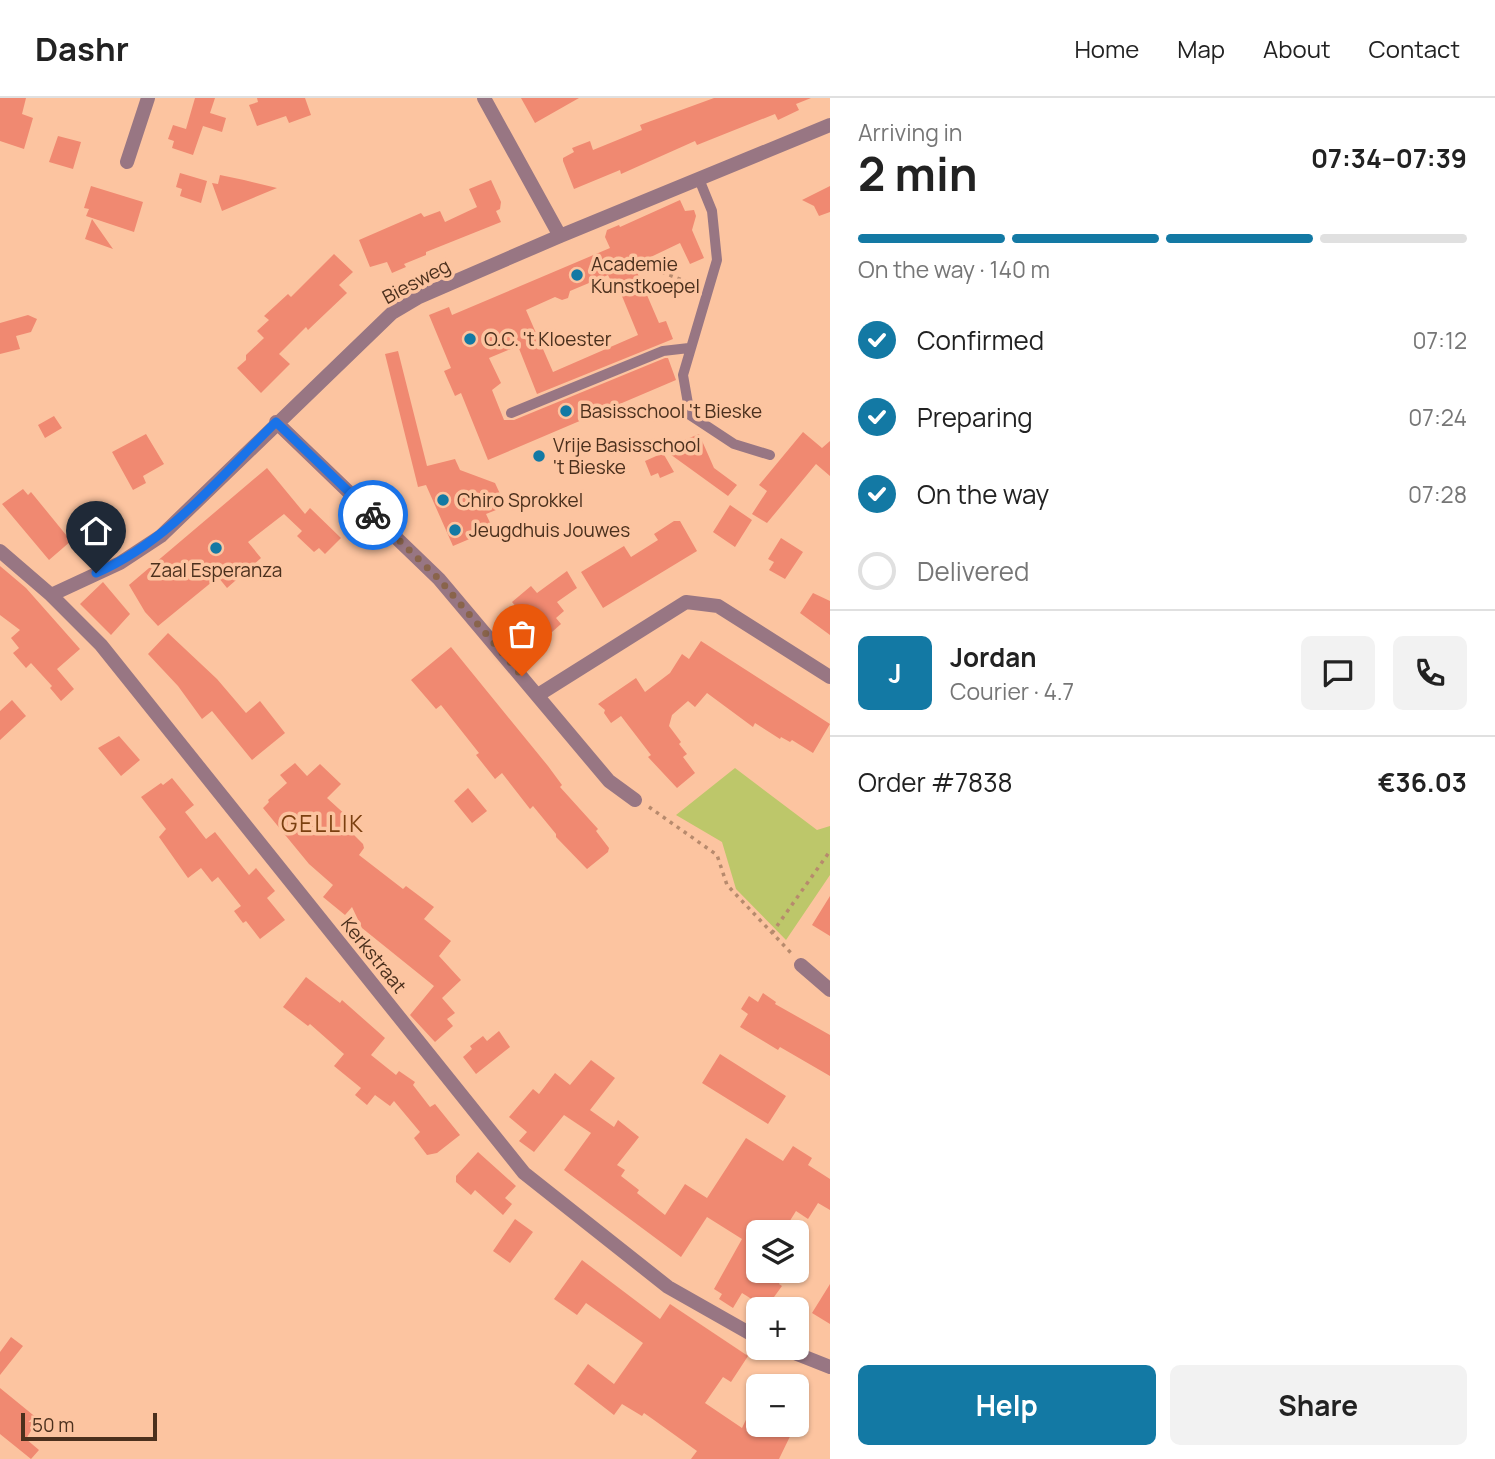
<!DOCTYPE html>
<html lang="en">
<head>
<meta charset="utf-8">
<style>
  body { margin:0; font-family:Manrope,sans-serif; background:#f2f2f2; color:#222; height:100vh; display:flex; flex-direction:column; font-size:26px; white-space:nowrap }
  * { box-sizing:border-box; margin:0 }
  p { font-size:23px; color:#767676 }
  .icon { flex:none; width:38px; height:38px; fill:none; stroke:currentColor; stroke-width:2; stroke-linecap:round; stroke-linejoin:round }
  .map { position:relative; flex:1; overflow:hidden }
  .side { display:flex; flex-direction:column; background:#fff; width:665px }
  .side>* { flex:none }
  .tools { position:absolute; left:746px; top:1122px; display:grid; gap:14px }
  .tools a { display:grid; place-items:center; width:63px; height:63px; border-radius:10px; background:#fff; box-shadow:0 2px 5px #0004; font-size:35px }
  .scale { position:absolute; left:21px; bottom:18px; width:136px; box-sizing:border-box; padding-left:7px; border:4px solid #4b301d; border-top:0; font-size:19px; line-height:24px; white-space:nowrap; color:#4b301d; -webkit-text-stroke:5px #fcc4a0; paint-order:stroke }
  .pin { position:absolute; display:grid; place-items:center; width:60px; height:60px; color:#fff; margin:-72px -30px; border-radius:50% 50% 50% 0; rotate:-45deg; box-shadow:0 0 7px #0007 }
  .pin .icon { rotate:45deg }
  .courier { position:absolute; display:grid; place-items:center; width:70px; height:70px; margin:-35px; border:5px solid #1a73e8; border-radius:50%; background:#fff; color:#222; box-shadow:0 2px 9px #0007 }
  .head em { font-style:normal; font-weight:700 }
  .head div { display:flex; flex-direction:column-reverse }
  .head { display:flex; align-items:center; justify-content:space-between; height:119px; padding:0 28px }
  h1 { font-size:46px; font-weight:700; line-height:52px }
  .bar { display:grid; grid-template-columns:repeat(4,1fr); gap:10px 7px; align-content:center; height:84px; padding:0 28px }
  .bar i { height:9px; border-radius:5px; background:#e0e0e0 }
  .bar .on { background:#1379a4 }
  .bar p { grid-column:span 4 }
  .line { display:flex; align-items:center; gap:18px; padding:0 28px; border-top:2px solid #e0e0e0 }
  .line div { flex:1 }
  .round { display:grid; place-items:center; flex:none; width:74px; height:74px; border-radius:10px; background:#f2f2f2 }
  ol { padding:0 28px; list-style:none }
  li { display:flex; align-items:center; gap:21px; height:77px }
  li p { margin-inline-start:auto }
  li .icon { padding:7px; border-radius:50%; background:#1379a4; color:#fff; stroke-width:4 }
  li:last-child { color:#767676 }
  li i { width:38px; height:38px; border:4px solid #e0e0e0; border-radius:50% }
  .button { display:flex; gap:14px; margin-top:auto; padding:14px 28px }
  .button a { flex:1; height:80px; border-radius:10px; background:#1379a4; color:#fff; font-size:28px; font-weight:700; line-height:80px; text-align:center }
  .button a+a { background:#f2f2f2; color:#222 }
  header { display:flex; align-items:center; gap:42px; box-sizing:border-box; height:98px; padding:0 35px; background:#fff; border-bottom:2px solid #e0e0e0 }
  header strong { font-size:33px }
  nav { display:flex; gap:38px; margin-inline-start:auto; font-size:24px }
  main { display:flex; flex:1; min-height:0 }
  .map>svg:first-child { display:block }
</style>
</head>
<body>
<header>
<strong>Dashr</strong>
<nav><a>Home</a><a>Map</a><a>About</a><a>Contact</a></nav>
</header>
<main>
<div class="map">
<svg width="830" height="1361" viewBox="0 0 830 1361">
  <rect width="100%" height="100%" fill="#fcc4a0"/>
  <path fill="#bdc76a" d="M735,670L817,732L830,728V777L786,842L736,791L722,744L676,717Z"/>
  <path fill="#f08971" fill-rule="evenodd" d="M0,0H26L22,16L33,20L24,51L0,43Z
    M195,0H215L210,15L226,20L222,34L203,28L193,57L172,50L174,43L168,41L173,27L186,31Z
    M257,0H305L311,17L289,25L286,18L257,28L249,7L258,4Z
    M521,0H579L535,25Z
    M714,0H811L796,6L799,12L778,22L775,16L697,47L695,43L621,76L620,72L574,91L563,63V60L574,54L572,50L590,43L593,52L642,32L640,27Z
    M58,38L81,44L73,71L49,64Z
    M180,75L207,83L201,105L180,98L182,91L176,89Z
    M220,77L244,82L277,90L222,113L212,85L218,86Z
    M491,82L501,104L500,111L496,113L501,124L426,154V157L404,166L406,169L392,175L387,164L370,169L359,142L421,115L424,119L440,113L445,124L477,109L469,91Z
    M91,88L143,104L134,134L86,118L89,111L84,110Z
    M830,88V114L819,118L814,108L802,102Z
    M680,102L685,113L694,112L696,118L692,132L704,160L690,166L680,145L634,167L659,225L666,223L673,241L537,296L518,248L489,260L501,285L492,292L504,322H514L665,260H668L676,282L488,362L461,295L455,298L444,273L451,270L429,217L449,209L452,217L610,150L605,139L607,132L619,127L620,129ZM608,177L613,187L617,186L638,237L553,274L526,212L555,199L562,202L568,200L570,193Z
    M92,121L113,151L85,141Z
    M334,156L353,174L339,187L347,195L308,232L306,229L279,256L290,266L261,295L237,270L246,262V257L264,240L257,233L269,222L264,218L288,196L291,199Z
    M28,217L37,221L31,234L16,238L20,251L0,256V225Z
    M398,253L427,368L455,361L460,372L495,385L501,398L496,412L486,416L493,431L453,448L426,387L418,389L385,256Z
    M54,318L62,330L45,340L38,327Z
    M803,334L822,350L830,343V378L816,366L767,425L752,416L767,393L759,387Z
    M146,336L164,366L143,378L146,385L133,392L112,354Z
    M699,336L714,370L737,387L728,398L663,351Z
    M663,355L674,374L660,380L658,375L651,378L645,363Z
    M267,370L305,416L310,410L341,440L325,456L319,450L314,454L297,438L302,433L284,416L248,444L261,460L227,490L218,479L158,528L145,514L129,487Z
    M23,391L28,397L31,394L71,443L49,462L2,406Z
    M730,407L752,422L735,449L713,434Z
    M674,423H680L697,453L603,510L581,474L624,448L631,459L658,442L654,436Z
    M781,440L803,454L785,481L769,472L774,464L768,461Z
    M0,468L26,490L80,551L57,571L74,591L61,603L50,590L52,588L31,565L26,570L13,555L19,550L11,540L20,532L0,517Z
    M567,473L577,490L557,504L564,513L556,520L561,526L543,542L512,504L531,488L537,495Z
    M103,484L130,516L111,537L80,506Z
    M813,495L830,503V537L800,515Z
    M168,535L217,581L246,615L260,603L285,635L252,662L212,613L202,621L178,588L148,556Z
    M701,543L830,626L813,655L792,642L790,644L781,639L780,641L755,625L753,629L707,595L695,609L688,603L672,617L669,628L681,644L679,646L687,656L683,659L695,675L677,690L648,659L651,657L621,618L611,625L604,615L605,612L598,606L636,580L645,594L670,575L682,556L689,561Z
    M451,549L548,668L562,687L560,689L598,731L596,733L609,750L608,754L587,771L556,739V736L533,708L530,711L502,675L495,681L476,657L479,655L441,607L436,611L411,582Z
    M12,602L26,618L0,642V613Z
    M119,638L140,662L121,678L98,650Z
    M295,665L307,678L320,666L341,686L327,700L349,720L343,726L363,746L364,750L359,757L403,791L406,788L434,809L424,821L451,843L439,858L461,882L442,900L455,915L447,921L453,928L435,944L410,917L434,888L362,830L352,809L345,817L323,799L333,787L309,766L263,710L269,704L268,702L287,685L280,677Z
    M172,680L194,707L185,714L206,741L215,734L249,777L256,770L275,793L267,800L285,822L260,841L246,823L243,825L234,813L241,808L218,779L212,784L201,770L188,780L159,739L166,731L141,699L161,685L163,687Z
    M468,690L487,713L472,725L454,703Z
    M830,798V838L812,827Z
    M306,879L340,905L342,902L385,940L371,957L396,977L399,973L415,984L413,987L430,1009L435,1006L460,1037L437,1055L427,1057L414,1040L420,1034L394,1003L390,1008L375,997L367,1007L355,997L361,990L334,968L344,956L310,926L308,928L283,909Z
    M763,895L776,904L775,906L830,937V978L780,949L778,952L740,929L748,916L741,911L749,898L758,904Z
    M499,933L510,949L476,976L463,959L472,951L470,948L483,938L487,943Z
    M720,956L786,998L768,1026L702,985Z
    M591,962L615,980L590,1012L614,1029L618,1022L639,1039L617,1067L625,1072L621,1078L639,1092L637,1095L665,1117L685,1086L707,1100L746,1040L783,1063L793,1048L812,1060L808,1067L830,1081V1112L818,1105L808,1121L796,1113L783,1134H758V1172H765L781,1182L779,1186L782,1188L766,1210L742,1195L733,1210L719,1201L722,1196L714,1191L742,1141L707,1119L681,1159L564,1072L591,1035L564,1017L534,1054L519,1043L527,1034L509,1019L533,991L539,996L555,975L570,987Z
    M478,1054L516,1088L505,1100L512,1106L503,1117L475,1092L471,1097L456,1084V1078Z
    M515,1121L533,1134L510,1165L493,1153Z
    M582,1162L660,1221L670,1206L748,1258L731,1284L723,1279L705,1305L742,1330L758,1297V1326H796L779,1361H691L697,1353L654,1322L644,1315L642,1318L622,1306L614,1317L574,1286L588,1266L614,1286L643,1245L586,1205L577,1217L554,1201Z
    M830,1186V1226L812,1215Z
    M11,1239L23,1248L0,1277V1254Z
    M0,1290L38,1321L26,1341L39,1352L31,1361L0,1336Z"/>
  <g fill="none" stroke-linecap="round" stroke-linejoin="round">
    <path stroke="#b78a6d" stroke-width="3.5" stroke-dasharray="3.5 5" stroke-linecap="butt" d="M638,172L647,168L697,188
      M649,709L717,757L727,787L792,856
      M772,835L830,753"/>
    <path stroke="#987683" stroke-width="10" d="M699,81L712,113L717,162L683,277L690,317L734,346L770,357
      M511,315L663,253L689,250"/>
    <path stroke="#987683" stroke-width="14" d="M484,0L560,138
      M127,64L148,0
      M276,324L439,481L609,683L635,702
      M0,453L51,497L101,547L524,1075L668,1189L758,1240
      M51,497L120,465L161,438L392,215L419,199L560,138L830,27
      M538,597L686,504L718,508L830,579
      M801,867L830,892
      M782,1250L830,1269"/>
  </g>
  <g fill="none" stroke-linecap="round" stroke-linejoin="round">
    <path stroke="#89644b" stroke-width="7" stroke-dasharray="0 12.6" d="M373,417L439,481L522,578"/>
    <path stroke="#1a73e8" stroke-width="9" d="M96,475C168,444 220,379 276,324L373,417"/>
  </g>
  <g fill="#1379a4" stroke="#fcc4a0" stroke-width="2.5">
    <circle cx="577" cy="177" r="7"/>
    <circle cx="470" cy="241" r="7"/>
    <circle cx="566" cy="313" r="7"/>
    <circle cx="539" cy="358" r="7"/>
    <circle cx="443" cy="402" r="7"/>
    <circle cx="455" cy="432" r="7"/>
    <circle cx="216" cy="450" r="7"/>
  </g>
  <g text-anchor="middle" stroke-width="7" stroke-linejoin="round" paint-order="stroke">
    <g font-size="19" fill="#4b301d" stroke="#fcc4a0" text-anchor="start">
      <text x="591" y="173">Academie<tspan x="591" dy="22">Kunstkoepel</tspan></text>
      <text x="484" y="248">O.C. 't Kloester</text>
      <text x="580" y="320">Basisschool 't Bieske</text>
      <text x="553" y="354">Vrije Basisschool<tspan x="553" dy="22">'t Bieske</tspan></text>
      <text x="457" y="409">Chiro Sprokkel</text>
      <text x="469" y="439">Jeugdhuis Jouwes</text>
      <text x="216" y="479" text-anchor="middle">Zaal Esperanza</text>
    </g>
    <g font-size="19" fill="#4b301d" stroke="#fcc4a0">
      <text transform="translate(416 183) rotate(-28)" y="7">Biesweg</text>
      <text transform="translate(374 857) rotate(51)" y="7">Kerkstraat</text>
    </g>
    <g font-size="23" letter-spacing="2" fill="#7b4010" stroke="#fcc4a0">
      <text x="323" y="734">GELLIK</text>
    </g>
  </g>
</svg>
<div class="tools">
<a><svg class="icon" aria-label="layers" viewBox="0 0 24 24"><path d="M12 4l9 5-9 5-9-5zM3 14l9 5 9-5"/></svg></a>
<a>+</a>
<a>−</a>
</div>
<div class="scale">50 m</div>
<div class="pin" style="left:522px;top:578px;background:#ea580c"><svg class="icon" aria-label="bag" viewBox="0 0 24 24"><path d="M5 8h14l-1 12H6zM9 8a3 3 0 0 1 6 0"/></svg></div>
<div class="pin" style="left:96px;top:475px;background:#1f2937"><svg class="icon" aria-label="home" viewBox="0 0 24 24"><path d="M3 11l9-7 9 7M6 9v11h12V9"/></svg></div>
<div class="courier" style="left:373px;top:417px"><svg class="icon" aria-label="bike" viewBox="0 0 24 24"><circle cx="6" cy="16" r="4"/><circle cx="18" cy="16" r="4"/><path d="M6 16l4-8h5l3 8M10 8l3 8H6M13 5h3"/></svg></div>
</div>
<section class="side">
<div class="head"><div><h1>2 min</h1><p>Arriving in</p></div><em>07:34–07:39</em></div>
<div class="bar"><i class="on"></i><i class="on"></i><i class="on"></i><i></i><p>On the way · 140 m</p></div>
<ol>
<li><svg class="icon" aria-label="check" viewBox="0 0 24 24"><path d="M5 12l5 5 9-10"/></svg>Confirmed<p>07:12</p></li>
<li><svg class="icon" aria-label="check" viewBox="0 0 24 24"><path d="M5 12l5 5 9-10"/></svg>Preparing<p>07:24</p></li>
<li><svg class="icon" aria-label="check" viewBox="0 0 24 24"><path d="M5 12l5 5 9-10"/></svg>On the way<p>07:28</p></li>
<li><i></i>Delivered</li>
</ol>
<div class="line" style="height:126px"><b class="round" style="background:#1379a4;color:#fff">J</b><div><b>Jordan</b><p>Courier · 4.7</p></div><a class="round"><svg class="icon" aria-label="chat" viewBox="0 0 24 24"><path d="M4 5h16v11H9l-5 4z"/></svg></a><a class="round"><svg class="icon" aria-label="phone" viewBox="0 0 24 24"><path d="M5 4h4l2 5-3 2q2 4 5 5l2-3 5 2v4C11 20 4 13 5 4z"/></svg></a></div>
<div class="line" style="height:91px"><div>Order #7838</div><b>€36.03</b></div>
<div class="button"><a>Help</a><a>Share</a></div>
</section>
</main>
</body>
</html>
